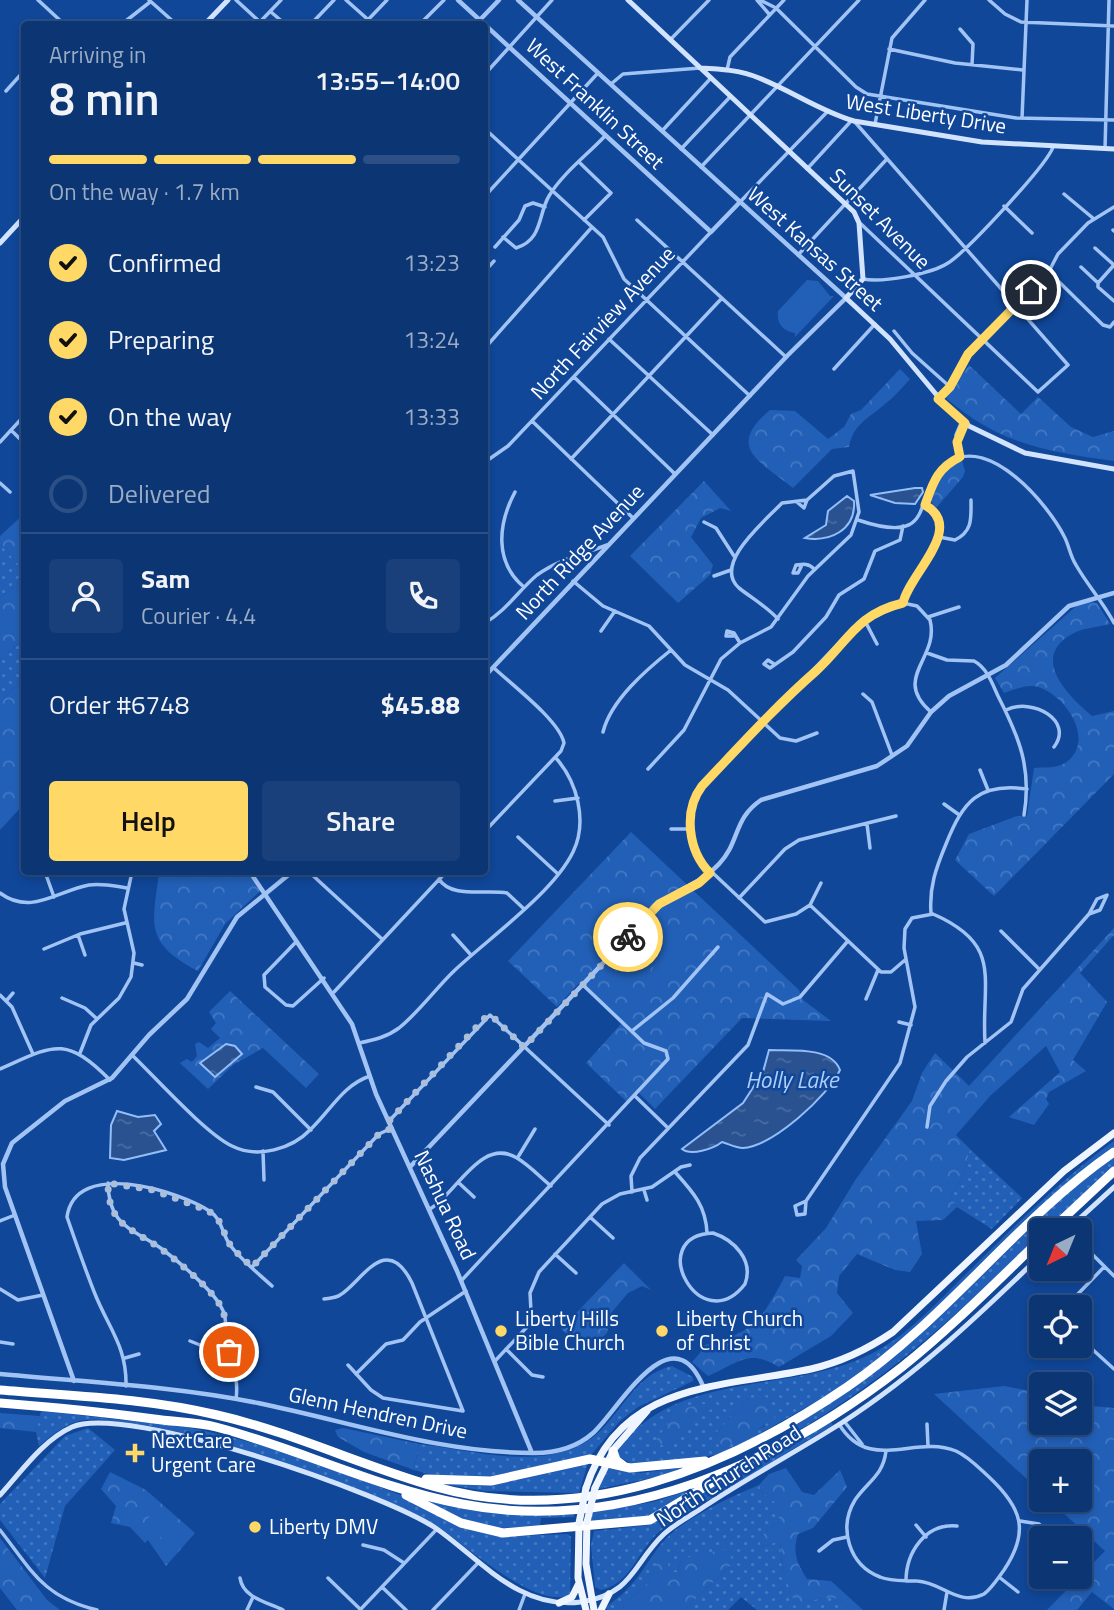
<!DOCTYPE html>
<html lang="en">
<head>
<meta charset="utf-8">
<style>
  body { margin:0; font-family:"Titillium Web",sans-serif; background:#1a407b; color:#f1f3f6; height:100vh; display:flex; flex-direction:column; font-size:26px; white-space:nowrap }
  * { box-sizing:border-box; margin:0 }
  p { font-size:23px; color:#9aabc4 }
  .icon { flex:none; width:38px; height:38px; fill:none; stroke:currentColor; stroke-width:2; stroke-linecap:round; stroke-linejoin:round }
  .map { position:relative; flex:1; overflow:hidden }
  .drawer { position:absolute; left:21px; top:21px; width:467px; height:854px; display:flex; flex-direction:column; background:#0c3573; border-radius:7px; box-shadow:0 4px 10px #0003,0 0 0 2px #2c5085 }
  .drawer>* { flex:none }
  .needle { width:46px; rotate:223deg }
  .buttons { position:absolute; left:1029px; top:1218px; display:grid; gap:14px }
  .buttons a { display:grid; place-items:center; width:63px; height:63px; border-radius:7px; background:#0c3573; box-shadow:0 4px 10px #0003,0 0 0 2px #2c5085; font-size:35px }
  .pin { position:absolute; display:grid; place-items:center; width:60px; height:60px; color:#fff; margin:-30px; border:4px solid #fff; border-radius:50%; box-shadow:0 2px 7px #0007 }
  .courier { position:absolute; display:grid; place-items:center; width:70px; height:70px; margin:-35px; border:5px solid #ffd865; border-radius:50%; background:#fff; color:#222; box-shadow:0 2px 9px #0007 }
  .overview em { font-style:normal; font-weight:600 }
  .overview div { display:flex; flex-direction:column-reverse }
  .overview { display:flex; align-items:center; justify-content:space-between; height:119px; padding:0 28px }
  h1 { font-size:46px; font-weight:600; line-height:52px }
  .bar { display:grid; grid-template-columns:repeat(4,1fr); gap:10px 7px; align-content:center; height:84px; padding:0 28px }
  .bar i { height:9px; border-radius:5px; background:#2c5085 }
  .bar .selected { background:#ffd865 }
  .bar p { grid-column:span 4 }
  .line { display:flex; align-items:center; gap:18px; padding:0 28px; border-top:2px solid #2c5085 }
  .line div { flex:1 }
  .round { display:grid; place-items:center; flex:none; width:74px; height:74px; border-radius:7px; background:#1a407b }
  ol { padding:0 28px; list-style:none }
  li { display:flex; align-items:center; gap:21px; height:77px }
  li p { margin-inline-start:auto }
  li .icon { padding:7px; border-radius:50%; background:#ffd865; color:#111; stroke-width:4 }
  li:last-child { color:#9aabc4 }
  li i { width:38px; height:38px; border:4px solid #2c5085; border-radius:50% }
  .primary-button { display:flex; gap:14px; margin-top:auto; padding:14px 28px }
  .primary-button a { flex:1; height:80px; border-radius:7px; background:#ffd865; color:#111; font-size:28px; font-weight:600; line-height:80px; text-align:center }
  .primary-button a+a { background:#1a407b; color:#f1f3f6 }
  .map>svg:first-child { display:block }
</style>
</head>
<body>
<div class="map">
<svg width="1114" height="1610" viewBox="0 0 1114 1610">
  <defs>
    <pattern id="grass-dots" width="8" height="8" patternUnits="userSpaceOnUse" patternTransform="scale(1.75)"><rect width="8" height="8" fill="#2260b8"/><path d="M2 2h.1M6 6h.1" fill="none" stroke="#4378c3" stroke-width="1.8" stroke-linecap="round"/></pattern>
    <pattern id="forest-crowns" width="20" height="18" patternUnits="userSpaceOnUse" patternTransform="scale(1.75)"><rect width="20" height="18" fill="#2260b8"/><path d="M2 6a3 3 0 1 1 6 0M12 15a3 3 0 1 1 6 0" fill="none" stroke="#4378c3"/></pattern>
    <pattern id="water-ripples" width="26" height="14" patternUnits="userSpaceOnUse" patternTransform="scale(1.75)"><rect width="26" height="14" fill="#2a5290"/><path d="M2 4q2-2 4 0t4 0M15 11q2-2 4 0t4 0" fill="none" stroke="#4a6ca1"/></pattern>
  </defs>
  <rect width="100%" height="100%" fill="#104799"/>
  <path fill="url(#grass-dots)" fill-rule="evenodd" d="M0,544L21,567L17,586L0,597Z
    M24,633V677L0,703V660L21,641Z
    M1114,1141V1147L1078,1174L900,1342L836,1390L730,1451L701,1458L632,1464L619,1457L618,1448C681,1369 788,1395 871,1354C909,1335 938,1301 968,1272C1015,1226 1061,1179 1114,1141ZM749,1398L766,1401L765,1426L722,1448L715,1434Z
    M970,1149L1022,1198L992,1229L957,1207L951,1197L963,1176Z
    M1114,1155V1168L1046,1230H1041V1234C964,1309 888,1379 794,1433L790,1426L840,1395L1058,1201Z
    M672,1366L693,1377V1381L638,1407L620,1421L590,1456L487,1477L436,1476L414,1470L419,1444C479,1451 559,1477 605,1426C626,1403 640,1373 672,1366Z
    M41,1411L187,1427L227,1436L292,1454L398,1494L462,1525L512,1536L568,1534L571,1537L570,1595C532,1610 461,1539 429,1521C398,1503 363,1493 330,1481C267,1458 205,1434 137,1424C120,1422 102,1418 84,1420C67,1422 52,1435 39,1446L36,1432Z
    M830,1421L833,1425L670,1523C665,1528 658,1532 653,1538C636,1556 629,1584 601,1590L595,1587L591,1545L594,1531L650,1525L731,1475Z
    M88,1428L115,1450L65,1506L45,1578L0,1520V1504L65,1436Z
    M580,1463H588L579,1493L484,1491L438,1483C496,1483 524,1478 580,1463Z
    M609,1466L641,1473L695,1466L677,1473L598,1489Z
    M759,1485L762,1492L779,1505V1521L761,1536V1547L780,1540L782,1567L796,1606L820,1598H838L849,1610H757L741,1597L728,1610H684L730,1566L698,1557L681,1559L678,1572L669,1573L660,1556L647,1586L624,1603L623,1610H607L606,1607C638,1584 640,1571 662,1543C682,1519 730,1497 759,1485Z
    M699,1487L653,1517L591,1522L592,1512L653,1502Z
    M425,1500C474,1514 524,1517 574,1514V1517L541,1518L540,1526C483,1531 475,1526 425,1500Z"/>
  <path fill="url(#forest-crowns)" d="M969,365L1021,414L1038,397L1071,427L1093,437L1114,431V461C1047,452 999,444 946,398Z
    M900,369L910,379C902,388 894,397 885,404C869,418 853,424 849,447L832,449L793,488C760,461 725,448 770,410L795,411L828,439L844,427L851,414L861,410Z
    M962,461L965,471L963,477L936,508L930,500C936,483 944,468 962,461Z
    M704,481L731,511L720,508L701,518L691,537L713,565L710,575L678,603L630,556Z
    M24,514V633L21,641L0,660V597L17,586L21,567L0,544V536Z
    M1082,601L1097,603L1110,624C1098,627 1082,628 1072,634C1029,658 1069,697 1092,716L1114,711V774L994,896L955,860L969,834L1017,816H1027L1034,768C1047,767 1061,769 1070,759C1093,736 1065,697 1041,688C1029,683 1016,689 1004,693L995,678Z
    M24,677V804L0,830V703Z
    M631,832L799,990L803,1000L831,1021L742,1018L655,1109L637,1091L627,1102L586,1063L621,1024L579,983L557,1007L508,961Z
    M159,872H247L260,891L225,924L198,971C143,942 153,924 159,872Z
    M1114,928V935L1080,973L1107,1002L1073,1060L1086,1071L1049,1092L1046,1099L1049,1104L1034,1125L1009,1117L1060,1072L1046,1046L990,1096L956,1135L970,1149L963,1176L951,1197L957,1207L943,1220L916,1221L922,1254L910,1272L895,1270L857,1254L839,1276L837,1293L853,1313L831,1336L779,1367C747,1347 736,1365 708,1376L692,1362L700,1353L701,1346C753,1333 760,1323 785,1276L800,1278L802,1266L796,1260L826,1228L856,1179L912,1101L922,1073L935,1053L969,1086Z
    M230,991L319,1074L306,1088L263,1048L233,1065L208,1089L180,1063L187,1059L192,1062L197,1056L195,1044L199,1042L208,1048L220,1038L211,1029L216,1023L209,1012Z
    M624,1263L651,1290L642,1286L628,1293L611,1313L607,1333L588,1351L561,1329Z
    M1004,1386L1041,1393V1423H1080V1405L1114,1408V1609L1092,1592L1077,1610H1047L1105,1551L1049,1500H1080V1461H1041V1492L934,1394Z
    M758,1397H767L766,1410L771,1411L775,1418L750,1435L722,1448L712,1440L715,1434L749,1398Z
    M700,1404H717L702,1417L691,1421L676,1443L655,1446L653,1443L679,1410Z
    M0,1413L40,1416L36,1432L0,1428Z
    M343,1428L419,1444L414,1470L364,1452L338,1437L335,1430Z
    M786,1468L802,1492L814,1495L840,1470L847,1487L813,1528L798,1534C792,1553 797,1563 807,1579L831,1581L863,1610H849L838,1598H820L796,1607L782,1567L780,1541L760,1547V1537L779,1521V1506L762,1492L759,1485L769,1474Z
    M110,1472L146,1490L195,1533L166,1566L148,1540L145,1543L130,1527L111,1523L116,1506L101,1489Z
    M0,1538L47,1600L60,1610H17L0,1588Z
    M725,1549L732,1559L730,1566L684,1610H623L624,1603L647,1586L660,1555L668,1560L669,1572H678L681,1559Z"/>
  <path fill="#2260b8" d="M807,280L818,281L830,296H834L795,337V333C783,331 776,323 778,311Z
    M660,919L690,948L660,975L635,947L650,926Z
    M155,1510L183,1535L173,1547L144,1523Z"/>
  <path fill="url(#water-ripples)" stroke="#93bef8" stroke-width="2" d="M915,488H922L923,492L915,504L895,503L870,495Z
    M847,496L854,501C856,531 829,542 805,538L826,525L828,511Z
    M226,1044L235,1046L242,1054L215,1077L200,1063Z
    M769,1050C791,1051 831,1046 840,1070C828,1096 773,1146 743,1148C735,1148 729,1144 722,1142C713,1149 691,1156 682,1149L743,1103L763,1072Z
    M117,1111L138,1117L155,1115L161,1124L154,1131L166,1150L124,1160L110,1158L111,1125Z"/>
  <g fill="none" stroke-linecap="round" stroke-linejoin="round">
    <path stroke="#a2c4f5" stroke-width="3.5" d="M38,0L64,24
      M149,0L176,24
      M236,0L260,22
      M346,0L373,24
      M757,0L769,14
      M760,0L776,8L856,87L867,94L1016,118L1114,120
      M989,0L1005,14L1021,22L1114,26
      M271,12L285,24
      M122,24L150,2
      M258,24L281,0
      M311,24L334,0
      M364,24L387,0
      M420,24L444,0
      M960,29L973,44L972,65
      M670,40L709,0
      M889,49L955,63L1023,70
      M727,70L730,57L784,0
      M485,74L552,0
      M611,84L623,74L700,68
      M6,91L24,71
      M1022,118L1027,0
      M854,121L1068,365L1038,392L861,224
      M875,124L892,38L925,0
      M485,129L603,237L624,279L750,396
      M662,131L711,78
      M681,149L730,97
      M1105,149L1109,0
      M580,163L611,193L584,220
      M701,167L859,0
      M807,169L852,120
      M1064,194L1094,219
      M485,196L597,74
      M740,202L827,112
      M1004,206L1032,233
      M637,220L786,357
      M1113,230L1114,231
      M503,237L516,248C543,240 538,214 549,196C562,174 587,155 605,136
      M495,247L519,220L525,206L533,203L545,207
      M1095,248L1114,265
      M798,255L886,160
      M1114,265L1098,283V287L1114,301
      M1081,267L1098,283
      M485,271L494,261
      M1049,272L1103,325L1110,327L1114,322
      M863,279C882,283 931,274 948,263C966,252 1047,165 1053,147
      M894,331L912,353L949,386
      M609,339L713,435
      M485,348L592,227
      M834,369L875,324
      M574,377L675,474
      M940,397L950,387L968,354L1047,275L1058,254L1088,223L1114,207
      M532,421L633,518
      M962,421L956,435L957,442L965,424
      M11,430L24,443
      M0,442L24,416
      M957,442L959,457
      M571,459L722,298
      M485,462L508,446L711,232
      M0,483L10,492
      M515,492C498,524 494,562 524,587
      M798,503L804,508L807,500
      M858,520C944,549 908,489 949,462C990,436 1047,503 1064,536C1069,545 1070,556 1076,565C1088,586 1103,602 1114,623
      M704,522L716,528L734,556
      M939,537L955,540C973,531 971,518 971,500
      M802,565L798,573H793L796,565C803,564 809,563 814,569
      M714,576L731,570
      M573,581L603,606L649,626L685,665L728,690L780,738L796,741L817,733
      M903,603C910,574 945,551 939,519L925,506
      M928,617L959,607
      M865,621L877,644
      M485,623C507,610 518,591 537,575C557,560 583,554 607,545
      M601,631L615,611
      M727,631L734,633L740,643
      M727,631L726,636H735
      M927,653L947,660L974,661C987,668 992,683 998,696C1019,737 1032,768 1024,815
      M774,664L768,660L764,664L770,668L793,652L826,617L839,595L864,579L875,551L900,540L903,526
      M863,694L872,702L892,755
      M1006,710C1033,697 1074,721 1054,747
      M603,732C611,700 646,670 671,650
      M648,769L684,730L721,659L740,643L771,627L808,576L851,535L859,512L853,471L834,476L807,500L782,503C765,521 712,564 739,588C753,599 766,606 778,619
      M980,770L988,790
      M555,801L578,798
      M944,804L958,814
      M867,824L870,848
      M671,829H691
      M485,831L561,751L564,743C560,721 511,684 494,668
      M518,837L558,874
      M21,845H24
      M45,872L54,897
      M309,872L382,939
      M439,879C451,899 487,889 507,893L523,908
      M0,893C31,916 57,891 89,885C102,883 114,886 127,888
      M739,898L785,849L799,840L896,816
      M810,905L796,914L765,922L698,859L691,829L693,803L697,792L854,627L903,603L917,606L930,620C940,659 891,677 931,712
      M810,905L881,972H891L905,960
      M810,905L821,883
      M931,913C929,887 936,868 946,844C963,802 978,782 1027,789
      M1001,931L1039,969
      M78,935L85,955
      M453,935L471,955
      M296,942L264,975L265,987L286,1005L293,1006L324,978
      M44,949L80,934L125,923
      M134,963L142,965
      M334,992L446,872
      M0,995L12,1007L33,1054
      M62,998L85,1008L96,1018
      M866,999L878,970
      M7,1000L13,993
      M899,1022L911,1025
      M632,1031L673,998L718,947
      M359,1043C374,1040 387,1037 399,1028C420,1011 436,988 455,970C489,938 553,893 573,852C588,821 577,781 555,757
      M80,1053L91,1025L119,998L131,977L134,953L124,909L132,872
      M132,1055C156,1078 205,1133 232,1146C258,1159 292,1149 311,1129C331,1110 343,1085 370,1076
      M0,1069C54,1045 65,1035 110,1080
      M256,1087L273,1092L311,1130
      M635,1096L668,1128
      M389,1121L490,1015L609,1125
      M927,1127L930,1106L946,1081L967,1057L1011,1022L1023,989L1089,914L1097,899L1107,895L1100,910L1089,914
      M263,1151L264,1180
      M518,1157L535,1129
      M675,1172C693,1192 706,1206 707,1233
      M108,1183C109,1227 132,1228 162,1249C178,1261 210,1288 220,1305C229,1318 224,1333 227,1347C232,1367 239,1378 236,1399
      M459,1183L474,1197
      M644,1190L647,1200
      M632,1192L631,1176L640,1158L748,1045L767,994L783,1004L800,997L847,942
      M806,1201L900,1063L915,1007L904,948L905,929L912,918L933,914C1004,945 981,979 985,1043
      M806,1201L805,1214L797,1215L795,1206Z
      M430,1209C456,1194 481,1136 517,1158C529,1165 540,1177 551,1186
      M590,1217L613,1238
      M0,1221L15,1215
      M713,1233C734,1240 754,1260 745,1284C701,1341 643,1236 713,1233Z
      M1080,1242L1114,1276
      M1080,1247L1091,1256
      M555,1254L576,1273
      M253,1266L379,1134L392,1128
      M461,1281L668,1059L666,1051L644,1043L583,985
      M0,1289L18,1300L43,1295
      M324,1299C330,1298 336,1298 340,1295C361,1283 386,1230 412,1283L463,1411L383,1398L371,1390L348,1365
      M1072,1307L1076,1296L1104,1267
      M1080,1338L1114,1369
      M190,1341L210,1349L227,1347
      M0,1342L13,1344
      M506,1349L532,1375L543,1377
      M125,1358L139,1354
      M495,1361L527,1327L531,1311L530,1293L539,1272L602,1204L620,1194L652,1187L681,1167L690,1165
      M356,1374L386,1344L403,1340L420,1322L466,1291
      M126,1386C127,1347 109,1329 95,1294C85,1269 76,1243 67,1217C75,1158 180,1191 211,1212C222,1220 222,1234 230,1245C241,1260 258,1273 272,1286
      M844,1421L862,1444
      M839,1424C869,1474 915,1434 956,1451C969,1457 979,1468 989,1477C1022,1508 1030,1531 1004,1570C998,1578 992,1588 984,1594C958,1607 942,1582 917,1581C905,1580 892,1582 880,1577C849,1565 838,1528 855,1500C868,1481 883,1476 886,1451
      M927,1424L928,1446
      M1020,1521L1039,1524L1055,1538
      M916,1525L926,1537
      M0,1530C32,1571 43,1597 97,1610
      M363,1545L384,1550L404,1563
      M819,1551L833,1540L847,1537
      M1080,1561L1081,1562
      M999,1577L1018,1592
      M240,1578C243,1598 267,1602 283,1610
      M328,1578L361,1610
      M906,1581C906,1553 925,1523 957,1526
      M382,1587L406,1610
      M247,1610L253,1597
      M360,1610L437,1529
      M433,1610L478,1563
      M519,1610L525,1594
      M944,1610L947,1592"/>
    <path stroke="#a2c4f5" stroke-width="4.5" d="M458,0L711,232L740,202
      M476,24L499,0
      M485,676L788,355L846,298L518,0
      M250,872L352,1024L376,1094L457,1271L532,1453
      M410,1167L659,904C679,888 702,883 719,864C740,842 733,819 761,800L877,766L907,746L931,712L949,696L1006,665L1069,606L1114,593
      M0,1374C86,1382 173,1386 258,1403C351,1422 439,1453 534,1453C556,1453 576,1448 593,1433C618,1411 671,1311 703,1386
      M74,1381L5,1187L3,1164L12,1143L65,1101L112,1078L149,1035L187,999L237,917L292,872"/>
    <path stroke="#d2e3fd" stroke-width="5" d="M628,0L854,212L859,223L863,279L846,298L890,339L945,405L969,426L1025,453L1114,469
      M205,24L228,0
      M700,68C720,69 740,70 759,78C792,91 820,111 854,121L982,142L1114,149
      M0,243L24,217
      M1067,1230L1114,1187
      M0,1495C21,1472 43,1440 72,1427C126,1403 386,1494 437,1529C482,1561 520,1610 581,1602C634,1594 633,1563 664,1534C676,1523 692,1515 705,1506C750,1476 798,1451 843,1422C917,1374 978,1316 1041,1255"/>
    <path stroke="#eff5ff" stroke-width="7" d="M586,1488C620,1381 721,1388 811,1369C841,1362 868,1349 893,1332L1064,1171L1114,1133
      M595,1488L614,1449L647,1411
      M587,1522L586,1564L594,1610
      M579,1524L578,1578L586,1610
      M559,1603L572,1597L578,1585
      M601,1610L609,1594"/>
    <path stroke="#fff" stroke-width="9" d="M1051,1230L1114,1171
      M0,1390C72,1396 146,1398 217,1415C292,1432 362,1466 436,1487C582,1528 728,1468 847,1387C946,1320 1017,1219 1114,1152
      M0,1403C51,1407 102,1412 154,1419C174,1422 196,1422 216,1427C300,1449 377,1488 462,1504C620,1535 779,1463 902,1367C951,1328 996,1282 1041,1239
      M613,1451L616,1460L624,1466
      M426,1479L491,1481L590,1459L630,1468L705,1461
      M406,1495L461,1523L503,1533L650,1520L718,1479"/>
    <path stroke="#eff5ff" stroke-width="7" d="M587,1522L595,1488
      M579,1523L586,1488"/>
  </g>
  <g fill="none" stroke-linecap="round" stroke-linejoin="round">
    <path stroke="#abbfdb" stroke-width="7" stroke-dasharray="0 12.6" d="M229,1352C223,1336 229,1319 220,1305C210,1288 178,1261 161,1249C132,1228 108,1226 108,1183L153,1190L209,1211L219,1221L231,1247L252,1267L379,1134L392,1128L389,1121L485,1018L492,1016L524,1047L628,937"/>
    <path stroke="#ffd865" stroke-width="9" d="M628,937L659,904L699,883L710,873C688,851 683,811 702,786C739,747 775,707 816,671C847,643 856,614 903,603C909,574 966,528 925,505C933,483 937,468 960,457L957,442L965,423L938,399L950,387L968,354L1031,290"/>
  </g>
  <g fill="#ffd865" stroke="#104799" stroke-width="2.5">
    <circle cx="501" cy="1331" r="7"/>
    <circle cx="662" cy="1331" r="7"/>
    <path d="M131.5 1442.5h7v7h7v7h-7v7h-7v-7h-7v-7h7z"/>
    <circle cx="255" cy="1527" r="7"/>
  </g>
  <g text-anchor="middle" stroke-width="5" stroke-linejoin="round" paint-order="stroke">
    <g font-size="21" fill="#fff" stroke="#104799">
      <text transform="translate(595 104) rotate(43)" y="7">West Franklin Street</text>
      <text transform="translate(926 114) rotate(9)" y="7">West Liberty Drive</text>
      <text transform="translate(880 219) rotate(45)" y="7">Sunset Avenue</text>
      <text transform="translate(815 249) rotate(42)" y="7">West Kansas Street</text>
      <text transform="translate(603 323) rotate(-47)" y="7">North Fairview Avenue</text>
      <text transform="translate(580 552) rotate(-47)" y="7">North Ridge Avenue</text>
      <text transform="translate(445 1205) rotate(65)" y="7">Nashua Road</text>
      <text transform="translate(378 1413) rotate(12)" y="7">Glenn Hendren Drive</text>
      <text transform="translate(729 1476) rotate(-33)" y="7">North Church Road</text>
    </g>
    <g font-size="21" fill="#fff" stroke="#104799" text-anchor="start">
      <text x="515" y="1326">Liberty Hills<tspan x="515" dy="24">Bible Church</tspan></text>
      <text x="676" y="1326">Liberty Church<tspan x="676" dy="24">of Christ</tspan></text>
      <text x="151" y="1448">NextCare<tspan x="151" dy="24">Urgent Care</tspan></text>
      <text x="269" y="1534">Liberty DMV</text>
    </g>
    <g font-size="23" font-style="italic" fill="#aecefb" stroke="#104799">
      <text x="792" y="1088">Holly Lake</text>
    </g>
  </g>
</svg>
<div class="buttons">
<a><svg class="needle" viewBox="-14 -14 28 28"><path d="M0-13l5 13h-10z" fill="#e53935"/><path d="M0 13l5-13h-10z" fill="#9aabc4"/></svg></a>
<a><svg class="icon" aria-label="locate" viewBox="0 0 24 24"><circle cx="12" cy="12" r="6"/><path d="M12 2v4M12 18v4M2 12h4M18 12h4"/></svg></a>
<a><svg class="icon" aria-label="layers" viewBox="0 0 24 24"><path d="M12 4l9 5-9 5-9-5zM3 14l9 5 9-5"/></svg></a>
<a>+</a>
<a>−</a>
</div>
<div class="pin" style="left:229px;top:1352px;background:#ea580c"><svg class="icon" aria-label="bag" viewBox="0 0 24 24"><path d="M5 8h14l-1 12H6zM9 8a3 3 0 0 1 6 0"/></svg></div>
<div class="pin" style="left:1031px;top:290px;background:#1f2937"><svg class="icon" aria-label="home" viewBox="0 0 24 24"><path d="M3 11l9-7 9 7M6 9v11h12V9"/></svg></div>
<div class="courier" style="left:628px;top:937px"><svg class="icon" aria-label="bike" viewBox="0 0 24 24"><circle cx="6" cy="16" r="4"/><circle cx="18" cy="16" r="4"/><path d="M6 16l4-8h5l3 8M10 8l3 8H6M13 5h3"/></svg></div>
<section class="drawer">
<div class="overview"><div><h1>8 min</h1><p>Arriving in</p></div><em>13:55–14:00</em></div>
<div class="bar"><i class="selected"></i><i class="selected"></i><i class="selected"></i><i></i><p>On the way · 1.7 km</p></div>
<ol>
<li><svg class="icon" aria-label="check" viewBox="0 0 24 24"><path d="M5 12l5 5 9-10"/></svg>Confirmed<p>13:23</p></li>
<li><svg class="icon" aria-label="check" viewBox="0 0 24 24"><path d="M5 12l5 5 9-10"/></svg>Preparing<p>13:24</p></li>
<li><svg class="icon" aria-label="check" viewBox="0 0 24 24"><path d="M5 12l5 5 9-10"/></svg>On the way<p>13:33</p></li>
<li><i></i>Delivered</li>
</ol>
<div class="line" style="height:126px"><a class="round"><svg class="icon" aria-label="person" viewBox="0 0 24 24"><circle cx="12" cy="8" r="4"/><path d="M4 21q1-7 8-7t8 7"/></svg></a><div><b>Sam</b><p>Courier · 4.4</p></div><a class="round"><svg class="icon" aria-label="phone" viewBox="0 0 24 24"><path d="M5 4h4l2 5-3 2q2 4 5 5l2-3 5 2v4C11 20 4 13 5 4z"/></svg></a></div>
<div class="line" style="height:91px"><div>Order #6748</div><b>$45.88</b></div>
<div class="primary-button"><a>Help</a><a>Share</a></div>
</section>
</div>
</body>
</html>
